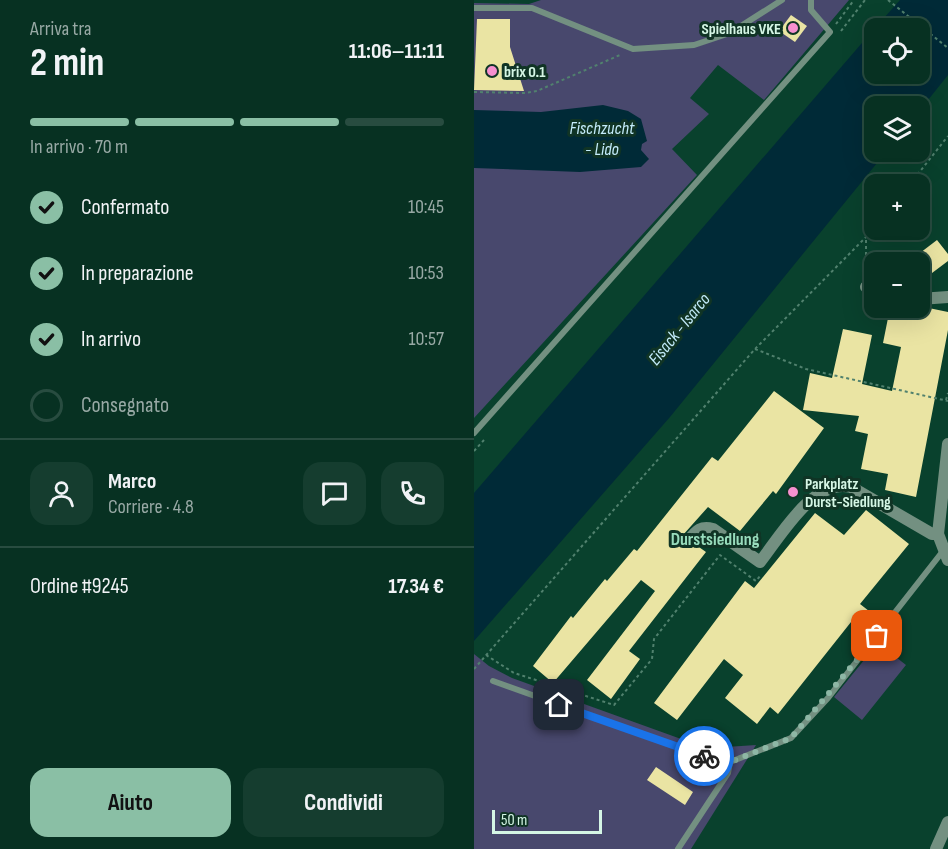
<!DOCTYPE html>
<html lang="it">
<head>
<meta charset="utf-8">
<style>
  body { margin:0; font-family:"Sofia Sans Condensed",sans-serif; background:#153d2f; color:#f1f3f6; height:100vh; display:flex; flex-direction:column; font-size:22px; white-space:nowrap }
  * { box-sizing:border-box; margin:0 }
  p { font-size:20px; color:#98a9a5 }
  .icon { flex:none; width:33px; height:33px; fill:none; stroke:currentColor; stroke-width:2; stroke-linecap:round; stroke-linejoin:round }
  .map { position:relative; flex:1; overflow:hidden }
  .drawer { display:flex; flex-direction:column; background:#073122; width:474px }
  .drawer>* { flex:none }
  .buttons { position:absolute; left:390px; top:18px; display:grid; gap:12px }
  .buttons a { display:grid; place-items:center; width:66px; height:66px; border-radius:12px; background:#073122; box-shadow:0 6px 24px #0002,0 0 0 2px #284c40; font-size:30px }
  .scale { position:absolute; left:18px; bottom:15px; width:110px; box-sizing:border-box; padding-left:6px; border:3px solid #d5f6e5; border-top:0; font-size:16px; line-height:21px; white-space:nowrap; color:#d5f6e5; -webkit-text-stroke:4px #103425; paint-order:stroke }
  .pin { position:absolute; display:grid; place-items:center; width:51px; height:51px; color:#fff; margin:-26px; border-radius:12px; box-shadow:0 3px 9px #0006 }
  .courier { position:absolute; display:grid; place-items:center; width:60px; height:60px; margin:-30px; border:4px solid #1a73e8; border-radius:50%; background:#fff; color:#222; box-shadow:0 2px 8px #0007 }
  .summary em { font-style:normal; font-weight:700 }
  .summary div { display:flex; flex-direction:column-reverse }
  .summary { display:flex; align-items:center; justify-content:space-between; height:102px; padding:0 30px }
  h1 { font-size:39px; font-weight:700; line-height:45px }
  .bar { display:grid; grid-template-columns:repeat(4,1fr); gap:9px 6px; align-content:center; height:72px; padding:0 30px }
  .bar i { height:8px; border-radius:4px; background:#284c40 }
  .bar .selected { background:#8abfa5 }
  .bar p { grid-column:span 4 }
  .line { display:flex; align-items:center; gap:15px; padding:0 30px; border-top:2px solid #284c40 }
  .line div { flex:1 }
  .round { display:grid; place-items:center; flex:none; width:63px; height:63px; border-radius:18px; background:#153d2f }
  ol { padding:0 30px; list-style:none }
  li { display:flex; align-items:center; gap:18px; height:66px }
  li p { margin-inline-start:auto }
  li .icon { padding:6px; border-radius:50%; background:#8abfa5; color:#111; stroke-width:4 }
  li:last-child { color:#98a9a5 }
  li i { width:33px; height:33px; border:3px solid #284c40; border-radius:50% }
  .primary-button { display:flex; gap:12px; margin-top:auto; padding:12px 30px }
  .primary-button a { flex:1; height:69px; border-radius:18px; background:#8abfa5; color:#111; font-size:24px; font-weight:700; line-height:69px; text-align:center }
  .primary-button a+a { background:#153d2f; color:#f1f3f6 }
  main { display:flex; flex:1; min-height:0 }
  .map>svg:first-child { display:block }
</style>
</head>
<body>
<main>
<section class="drawer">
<div class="summary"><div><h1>2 min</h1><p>Arriva tra</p></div><em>11:06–11:11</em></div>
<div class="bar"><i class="selected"></i><i class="selected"></i><i class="selected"></i><i></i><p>In arrivo · 70 m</p></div>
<ol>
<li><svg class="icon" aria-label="check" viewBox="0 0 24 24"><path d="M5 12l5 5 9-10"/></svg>Confermato<p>10:45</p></li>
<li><svg class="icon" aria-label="check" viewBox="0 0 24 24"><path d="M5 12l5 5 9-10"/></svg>In preparazione<p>10:53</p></li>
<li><svg class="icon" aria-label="check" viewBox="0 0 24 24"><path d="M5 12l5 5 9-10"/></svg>In arrivo<p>10:57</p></li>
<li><i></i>Consegnato</li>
</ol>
<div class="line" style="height:108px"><a class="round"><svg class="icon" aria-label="person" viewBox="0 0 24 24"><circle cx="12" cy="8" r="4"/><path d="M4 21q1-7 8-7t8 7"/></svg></a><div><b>Marco</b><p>Corriere · 4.8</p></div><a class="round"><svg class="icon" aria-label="chat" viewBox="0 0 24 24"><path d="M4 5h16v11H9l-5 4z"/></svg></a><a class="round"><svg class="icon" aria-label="phone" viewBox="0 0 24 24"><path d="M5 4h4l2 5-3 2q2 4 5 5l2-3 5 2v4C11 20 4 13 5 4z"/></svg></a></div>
<div class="line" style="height:78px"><div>Ordine #9245</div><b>17.34 €</b></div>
<div class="primary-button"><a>Aiuto</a><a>Condividi</a></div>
</section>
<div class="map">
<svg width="474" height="849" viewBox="0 0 474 849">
  <rect width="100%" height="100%" fill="#09412d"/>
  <path fill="#48486d" d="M67,0H375L290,100L244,65L216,98L235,114L198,149L223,175L0,418V3L55,4Z
    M404,643L432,665L388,720L360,697Z
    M0,654L15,666L38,678L221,744L252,747L282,745L217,849H0Z"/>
  <path fill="#002a37" d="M426,0H474V75L446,110V106H400V152H412L196,417L0,641V493L400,29V74H446V28H401Z
    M129,105L154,111L167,119L173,141L168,144L167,150L175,159L167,167L106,172L0,168V110L67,112Z"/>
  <path fill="#eae4a3" d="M317,15L333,26L321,42L305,31Z
    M3,19H36V47L50,91L0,90Z
    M463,240L474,254V261L446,282V261L442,256Z
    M450,307L474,312V330L442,497L411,490L414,474L387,469L394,434L381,431L385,416L329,410L336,373L358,378L369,329L398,335L388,384L418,391L427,347L409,343L416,308Z
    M300,391L350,428L302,494L299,491L266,531L234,507L209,535L207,542L210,547L217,548L222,545L232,552L155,651L166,659L137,699L113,680L181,591L167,580L79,683L59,666L97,616L99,618L131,579L133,581L160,549L163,551L238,457L244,461Z
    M392,510L435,544L386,604L395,611L386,621L381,617L304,714L296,707L283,724L251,698L269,675L250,659L203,720L180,703L271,581L280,588L341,513L370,535Z
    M182,767L219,792L211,805L173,780Z"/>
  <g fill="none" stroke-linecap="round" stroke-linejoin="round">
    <path stroke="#51816e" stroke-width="2" stroke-dasharray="3 3" stroke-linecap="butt" d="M414,0L474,48
      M362,24L380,0
      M367,31L391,0
      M0,92L50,93L63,91L146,55
      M436,184L474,136
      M392,240V273
      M281,349L332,369L474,401
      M472,400L474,393
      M0,451L10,440
      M12,655L40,673L140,705L178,659L180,639L246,555L282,581L286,576
      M0,669L281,349L400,229"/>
    <path stroke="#739081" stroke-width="6" d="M0,8H58L159,49L220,45L256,33L308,0
      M0,433L356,32L337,10V0
      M19,681L240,760L256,762
      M204,849L254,773L256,762L317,738L354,698L469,551"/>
    <path stroke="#739081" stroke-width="12" d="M392,287L400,289
      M446,299L474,297
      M474,444L464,534L474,560
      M215,540C223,530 227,526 239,529L286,562C306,537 340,477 377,487L458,534H464"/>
    <path stroke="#739081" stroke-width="12" d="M462,849L474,822"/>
  </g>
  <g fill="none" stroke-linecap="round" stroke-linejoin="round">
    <path stroke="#8eb7a5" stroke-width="6" stroke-dasharray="0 10.8" d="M230,756L256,762L317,738L403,636"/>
    <path stroke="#1a73e8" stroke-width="8" d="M85,705L230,756"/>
  </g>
  <g fill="#f690cf" stroke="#103425" stroke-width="2">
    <circle cx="319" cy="28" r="6"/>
    <circle cx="18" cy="71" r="6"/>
    <circle cx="319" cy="492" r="6"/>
  </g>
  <g text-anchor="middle" stroke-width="6" stroke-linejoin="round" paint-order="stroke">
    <g font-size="16" font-weight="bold" fill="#d5f6e5" stroke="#103425" text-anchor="start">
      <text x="307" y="34" text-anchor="end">Spielhaus VKE</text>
      <text x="30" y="77">brix 0.1</text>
      <text x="331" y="489">Parkplatz<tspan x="331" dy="18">Durst-Siedlung</tspan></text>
    </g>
    <g font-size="18" font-style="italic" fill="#c4ecfb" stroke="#103425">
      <text x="128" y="134">Fischzucht<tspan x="128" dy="21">- Lido</tspan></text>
      <text transform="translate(205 329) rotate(-51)" y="6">Eisack - Isarco</text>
    </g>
    <g font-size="18" font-weight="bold" fill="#98dcbc" stroke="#103425">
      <text x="241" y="545">Durstsiedlung</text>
    </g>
  </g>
</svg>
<div class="buttons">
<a><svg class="icon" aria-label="locate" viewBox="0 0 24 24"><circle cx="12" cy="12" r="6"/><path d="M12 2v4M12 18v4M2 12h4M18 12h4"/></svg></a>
<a><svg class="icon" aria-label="layers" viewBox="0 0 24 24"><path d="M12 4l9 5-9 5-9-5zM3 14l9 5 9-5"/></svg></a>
<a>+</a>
<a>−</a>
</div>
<div class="scale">50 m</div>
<div class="pin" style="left:403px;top:636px;background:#ea580c"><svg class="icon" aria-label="bag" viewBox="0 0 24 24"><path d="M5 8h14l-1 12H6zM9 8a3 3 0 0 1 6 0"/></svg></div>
<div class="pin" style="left:85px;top:705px;background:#1f2937"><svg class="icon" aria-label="home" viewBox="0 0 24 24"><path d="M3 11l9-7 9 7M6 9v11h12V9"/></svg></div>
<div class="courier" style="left:230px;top:756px"><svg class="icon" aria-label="bike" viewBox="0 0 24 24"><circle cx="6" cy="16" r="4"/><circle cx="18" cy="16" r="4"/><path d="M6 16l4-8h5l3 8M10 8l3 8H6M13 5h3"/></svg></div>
</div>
</main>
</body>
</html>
